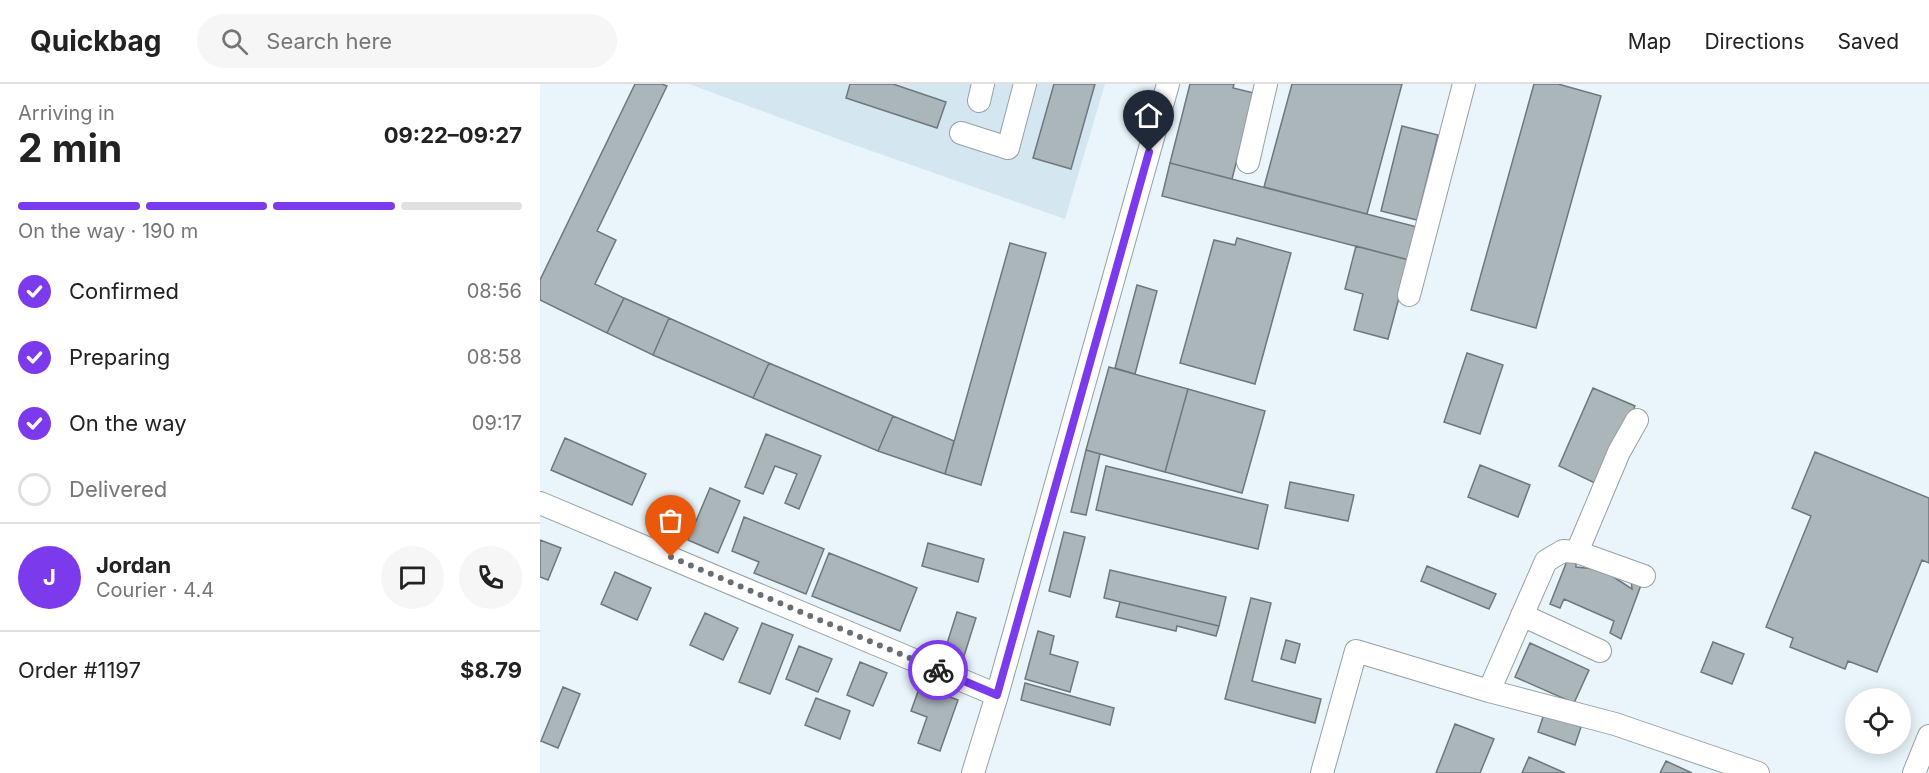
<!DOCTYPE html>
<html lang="en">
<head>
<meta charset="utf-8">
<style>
  body { margin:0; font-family:Inter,sans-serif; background:#f6f6f6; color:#222; height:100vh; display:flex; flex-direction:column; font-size:22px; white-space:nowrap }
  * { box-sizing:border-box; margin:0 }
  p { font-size:20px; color:#767676 }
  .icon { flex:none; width:33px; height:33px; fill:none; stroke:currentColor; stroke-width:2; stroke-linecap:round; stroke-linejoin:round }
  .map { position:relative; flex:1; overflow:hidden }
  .details { display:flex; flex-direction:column; background:#fff; width:540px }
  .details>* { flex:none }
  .buttons { position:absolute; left:1305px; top:604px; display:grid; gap:12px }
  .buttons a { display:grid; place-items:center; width:66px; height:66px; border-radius:50%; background:#fff; box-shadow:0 3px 15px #0003; font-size:30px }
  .pin { position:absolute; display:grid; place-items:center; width:51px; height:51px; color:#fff; margin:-62px -26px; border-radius:50% 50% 50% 0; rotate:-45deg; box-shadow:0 0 6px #0007 }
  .pin .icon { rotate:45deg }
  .courier { position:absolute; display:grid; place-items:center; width:60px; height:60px; margin:-30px; border:4px solid #7c3aed; border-radius:50%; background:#fff; color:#222; box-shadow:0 2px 8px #0007 }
  .overview em { font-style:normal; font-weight:700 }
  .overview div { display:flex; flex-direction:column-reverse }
  .overview { display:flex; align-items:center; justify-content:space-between; height:102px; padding:0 18px }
  h1 { font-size:39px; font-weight:700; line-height:45px }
  .bar { display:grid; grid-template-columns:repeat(4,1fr); gap:9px 6px; align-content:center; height:72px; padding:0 18px }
  .bar i { height:8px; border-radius:4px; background:#e0e0e0 }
  .bar .selected { background:#7c3aed }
  .bar p { grid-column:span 4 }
  .line { display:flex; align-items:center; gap:15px; padding:0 18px; border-top:2px solid #e0e0e0 }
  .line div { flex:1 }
  .round { display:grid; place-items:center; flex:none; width:63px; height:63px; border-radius:32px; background:#f6f6f6 }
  ol { padding:0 18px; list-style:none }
  li { display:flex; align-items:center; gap:18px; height:66px }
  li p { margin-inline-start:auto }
  li .icon { padding:6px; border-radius:50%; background:#7c3aed; color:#fff; stroke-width:4 }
  li:last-child { color:#767676 }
  li i { width:33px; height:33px; border:3px solid #e0e0e0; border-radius:50% }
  header { display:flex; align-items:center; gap:36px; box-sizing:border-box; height:84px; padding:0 30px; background:#fff; border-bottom:2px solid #e0e0e0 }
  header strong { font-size:28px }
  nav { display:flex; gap:33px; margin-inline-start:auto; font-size:21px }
  .search { width:420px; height:54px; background:#f6f6f6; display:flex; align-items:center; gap:15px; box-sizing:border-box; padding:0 21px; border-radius:33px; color:#767676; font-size:22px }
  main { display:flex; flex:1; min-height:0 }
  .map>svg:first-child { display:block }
</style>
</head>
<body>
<header>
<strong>Quickbag</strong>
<div class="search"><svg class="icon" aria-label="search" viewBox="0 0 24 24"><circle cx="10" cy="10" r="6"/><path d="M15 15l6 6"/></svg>Search here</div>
<nav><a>Map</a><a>Directions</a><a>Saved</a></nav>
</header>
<main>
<section class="details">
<div class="overview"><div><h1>2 min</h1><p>Arriving in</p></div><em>09:22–09:27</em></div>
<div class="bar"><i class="selected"></i><i class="selected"></i><i class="selected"></i><i></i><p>On the way · 190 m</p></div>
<ol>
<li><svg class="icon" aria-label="check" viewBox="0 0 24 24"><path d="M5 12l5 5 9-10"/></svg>Confirmed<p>08:56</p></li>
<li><svg class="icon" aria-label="check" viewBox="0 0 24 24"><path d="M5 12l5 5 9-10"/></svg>Preparing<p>08:58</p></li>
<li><svg class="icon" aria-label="check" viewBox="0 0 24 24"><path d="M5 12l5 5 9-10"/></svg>On the way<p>09:17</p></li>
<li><i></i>Delivered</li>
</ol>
<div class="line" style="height:108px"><b class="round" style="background:#7c3aed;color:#fff">J</b><div><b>Jordan</b><p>Courier · 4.4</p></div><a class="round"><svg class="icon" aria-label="chat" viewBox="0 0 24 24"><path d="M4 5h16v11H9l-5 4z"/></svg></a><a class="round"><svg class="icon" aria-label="phone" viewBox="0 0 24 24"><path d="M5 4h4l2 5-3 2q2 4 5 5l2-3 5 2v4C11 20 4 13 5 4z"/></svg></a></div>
<div class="line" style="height:78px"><div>Order #1197</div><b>$8.79</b></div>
</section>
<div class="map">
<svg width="1389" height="689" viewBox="0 0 1389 689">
  <rect width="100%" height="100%" fill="#e9f5fa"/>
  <path fill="#d4e7f0" d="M149,0H565L525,135L306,58Z"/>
  <path fill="#abb6bb" stroke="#6e787c" stroke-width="1.5" d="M95,0H122L127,2L57,147L76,156L55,200L84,214L67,249L0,216V196Z
    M310,0H353L406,18L397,44L306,14Z
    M514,0H555L531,85L493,74Z
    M650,0H694L693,4L714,9L692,95L630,79Z
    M752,0H862L827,130L724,103Z
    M994,0H1018L1061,12L996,244L931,226Z
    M862,42L898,51L877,136L841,127Z
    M630,79L877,143L869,176L622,112Z
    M697,154L751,169L715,300L640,279L674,156L695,161Z
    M470,159L506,169L441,401L405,390Z
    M816,162L869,176L848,255L814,246L823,210L805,205Z
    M597,201L617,207L595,290L575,284Z
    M84,214L129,234L113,271L67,249Z
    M129,234L229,279L213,314L113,271Z
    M927,269L963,281L940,350L904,338Z
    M229,279L353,332L338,367L213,314Z
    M569,283L648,305L625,388L546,366Z
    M1053,304L1095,322L1059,401L1019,382Z
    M648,305L725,327L702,409L625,388Z
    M353,332L414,357L405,390L338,367Z
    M226,350L281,372L259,425L245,419L257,390L235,382L223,410L205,403Z
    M25,354L106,390L92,421L11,386Z
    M546,366L560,370L546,431L531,428Z
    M1275,368L1389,414V479L1382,476L1337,588L1308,577L1305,585L1250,563L1253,554L1226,543L1271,432L1252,424Z
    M940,381L990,401L978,433L928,413Z
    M566,382L728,421L718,465L556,426Z
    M750,398L814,411L808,437L745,424Z
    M170,404L200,417L178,469L148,456Z
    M204,433L284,465L266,510L214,489L219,478L192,467Z
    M524,448L545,453L530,513L509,507Z
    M0,456L21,464L8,496L0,493Z
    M388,459L444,475L438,498L382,482Z
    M289,469L377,504L360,547L272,512Z
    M1029,472L1036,474V483L1056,485L1072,492L1092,505L1091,496L1101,501L1081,555L1070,549L1074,537L1024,515L1020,524L1010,520Z
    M887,482L956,510L949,525L881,497Z
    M570,486L686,513L679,542L564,514Z
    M75,488L111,504L97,536L61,520Z
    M711,514L731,519L712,597L781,615L775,639L685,615Z
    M580,518L679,542L676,552L637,542L636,547L576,533Z
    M417,528L436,534L424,572L405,566Z
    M165,529L198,544L183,576L150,561Z
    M222,539L253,551L230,610L199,598Z
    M498,547L514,552L510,570L538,578L530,608L485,595Z
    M746,556L760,560L755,579L741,575Z
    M1173,558L1204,570L1192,600L1161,588Z
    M990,559L1049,586L1034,619L975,593Z
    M259,562L292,575L278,608L246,595Z
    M320,578L347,589L333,622L307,611Z
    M485,599L574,624L570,641L481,616Z
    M380,602L418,616L400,667L378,659L387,633L371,627Z
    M23,603L40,610L18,664L1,657Z
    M276,614L310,627L300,655L265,641Z
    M1004,630L1041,643L1035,661L998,648Z
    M915,640L954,655L940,689H896Z
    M989,673L1025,689H982Z
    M1126,677L1152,689H1120Z"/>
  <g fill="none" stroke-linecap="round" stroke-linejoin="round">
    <defs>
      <path id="minor" d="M439,17L443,0
        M421,49L468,64L485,0
        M708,78L726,0
        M869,211L924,0
        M0,419L457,611
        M1037,468L1079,368L1097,336
        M982,531L1060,567
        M949,607L1006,477L1023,467L1037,468L1104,492
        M433,689L457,611L628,0
        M782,689L816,567L949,607L1075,640L1218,689
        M1374,689L1389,652"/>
    </defs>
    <use href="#minor" stroke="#95a0a5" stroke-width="24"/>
    <use href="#minor" stroke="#fff" stroke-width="22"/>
  </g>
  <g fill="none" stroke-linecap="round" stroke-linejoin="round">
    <path stroke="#686e72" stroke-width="6" stroke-dasharray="0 10.8" d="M131,473L398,586"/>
    <path stroke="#7c3aed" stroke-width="8" d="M398,586L457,611L609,68"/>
  </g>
</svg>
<div class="buttons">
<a><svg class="icon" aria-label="locate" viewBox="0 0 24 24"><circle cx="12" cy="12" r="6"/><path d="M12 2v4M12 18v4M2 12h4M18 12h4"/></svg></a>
</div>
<div class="pin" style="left:131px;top:473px;background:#ea580c"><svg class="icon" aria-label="bag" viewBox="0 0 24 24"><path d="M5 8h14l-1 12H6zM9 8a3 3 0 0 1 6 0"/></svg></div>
<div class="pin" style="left:609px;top:68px;background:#1f2937"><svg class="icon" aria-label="home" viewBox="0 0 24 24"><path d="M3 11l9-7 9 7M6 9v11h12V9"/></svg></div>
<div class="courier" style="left:398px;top:586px"><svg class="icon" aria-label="bike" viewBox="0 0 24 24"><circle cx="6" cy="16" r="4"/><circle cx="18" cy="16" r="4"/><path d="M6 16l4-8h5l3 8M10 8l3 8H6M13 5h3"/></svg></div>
</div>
</main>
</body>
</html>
